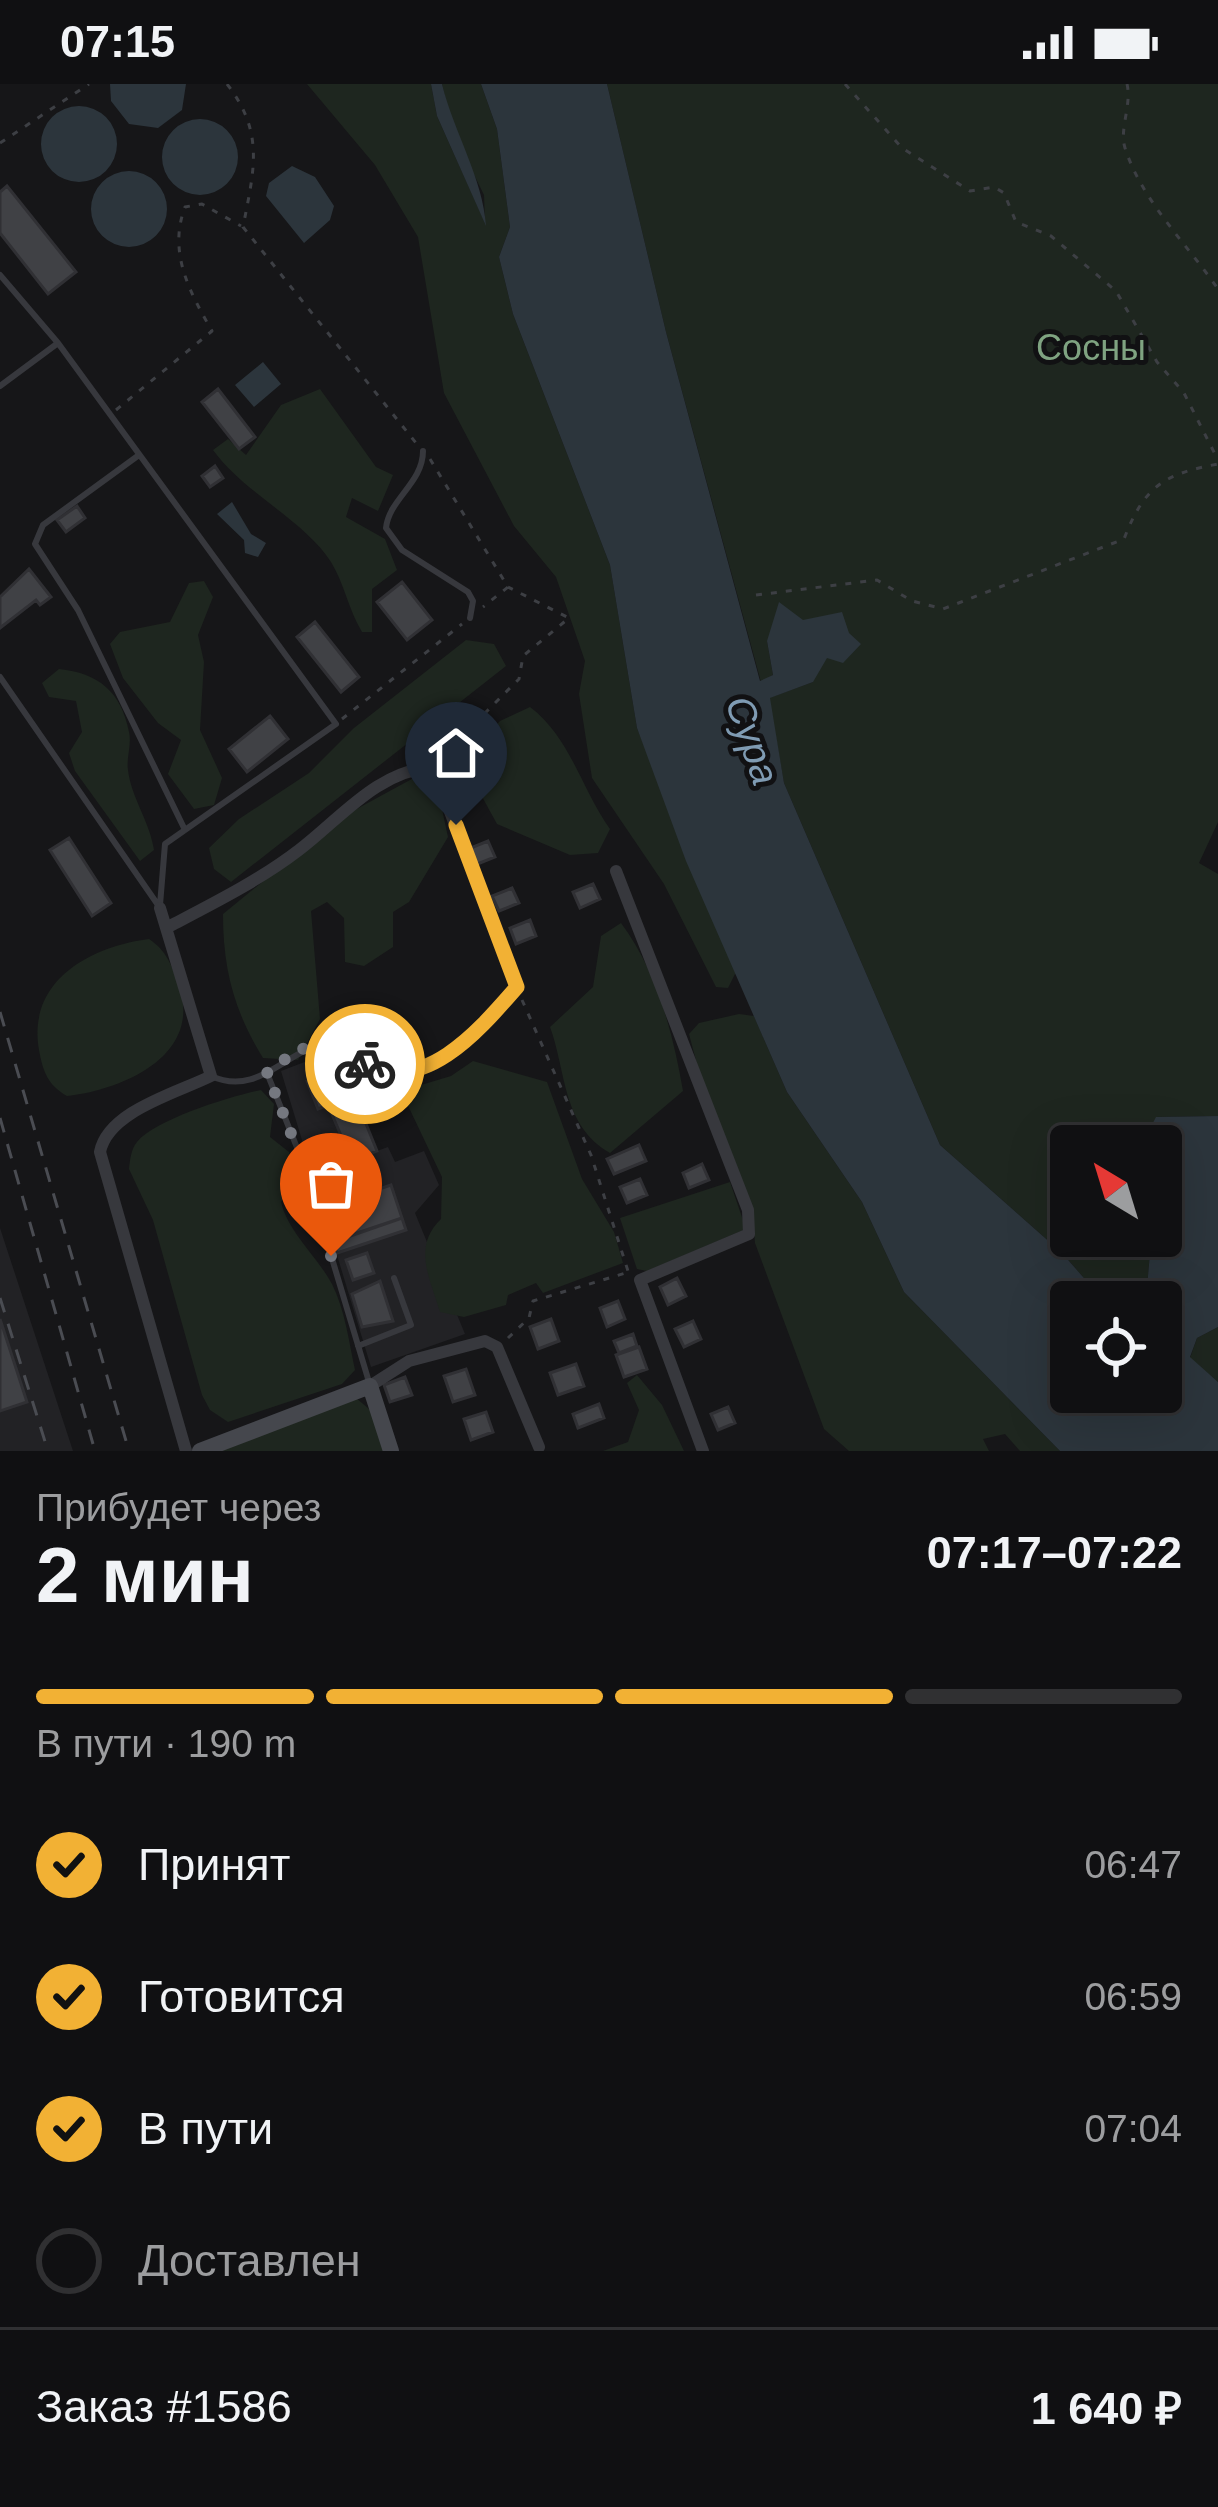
<!DOCTYPE html>
<html lang="ru">
<head>
<meta charset="utf-8">
<style>
  body { margin:0; font-family:Arial,sans-serif; background:#1e1e20; color:#f1f3f6; height:100vh; display:flex; flex-direction:column; font-size:45px; white-space:nowrap }
  * { box-sizing:border-box; margin:0 }
  p { font-size:39px; color:#9c9d9f }
  .icon { flex:none; width:66px; height:66px; fill:none; stroke:currentColor; stroke-width:2; stroke-linecap:round; stroke-linejoin:round }
  .map { position:relative; height:1367px; overflow:hidden }
  .side { display:flex; flex-direction:column; background:#101012; flex:1 }
  .side>* { flex:none }
  .needle { width:78px; rotate:322deg }
  .controls { position:absolute; left:1050px; top:1041px; display:grid; gap:24px }
  .controls a { display:grid; place-items:center; width:132px; height:132px; border-radius:12px; background:#101012; box-shadow:0 12px 48px #0002,0 0 0 3px #303032; font-size:60px }
  .pin { position:absolute; display:grid; place-items:center; width:102px; height:102px; color:#fff; margin:-123px -51px; border-radius:50% 50% 50% 0; rotate:-45deg; box-shadow:0 0 12px #0007 }
  .pin .icon { rotate:45deg }
  .courier { position:absolute; display:grid; place-items:center; width:120px; height:120px; margin:-60px; border:9px solid #f2b134; border-radius:50%; background:#fff; color:#222; box-shadow:0 3px 15px #0007 }
  .headline em { font-style:normal; font-weight:800 }
  .headline div { display:flex; flex-direction:column-reverse }
  .headline { display:flex; align-items:center; justify-content:space-between; height:204px; padding:0 36px }
  h1 { font-size:78px; font-weight:800; line-height:90px }
  .bar { display:grid; grid-template-columns:repeat(4,1fr); gap:18px 12px; align-content:center; height:144px; padding:0 36px }
  .bar i { height:15px; border-radius:9px; background:#303032 }
  .bar .on { background:#f2b134 }
  .bar p { grid-column:span 4 }
  .line { display:flex; align-items:center; gap:30px; padding:0 36px; border-top:3px solid #303032 }
  .line div { flex:1 }
  ol { padding:0 36px; list-style:none }
  li { display:flex; align-items:center; gap:36px; height:132px }
  li p { margin-inline-start:auto }
  li .icon { padding:12px; border-radius:50%; background:#f2b134; color:#111; stroke-width:4 }
  li:last-child { color:#9c9d9f }
  li i { width:66px; height:66px; border:6px solid #303032; border-radius:50% }
  .status { display:flex; justify-content:space-between; align-items:center; height:84px; padding:0 60px; background:#101012; direction:ltr }
  .status svg { height:33px; fill:currentColor }
  .map>svg:first-child { display:block }
</style>
</head>
<body>
<div class="status"><b>07:15</b><svg viewBox="0 0 49 12"><path d="M0 12V9h3v3zM5 12V6h3v6zM10 12V3h3v9zM15 12V0h3v12zM26 1h20v11H26zM47 4h2v5h-2z"/></svg></div>
<div class="map">
<svg width="1218" height="1367" viewBox="0 0 1218 1367">
  <rect width="100%" height="100%" fill="#161618"/>
  <path fill="#222225" d="M336,966L377,1067L388,1063L395,1078L424,1067L439,1101L415,1129L465,1250L371,1283L281,987Z
    M0,1144L73,1367H0Z"/>
  <path fill="#1e261f" d="M307,0H431L437,32L485,139L484,111L454,50L442,0H481L497,45L510,143L499,173L513,230L610,481L637,644L736,888L728,904L716,903L664,800L592,694L579,610L585,577L556,493L514,442L444,309L418,153L375,81Z
    M607,0H1218V738L1199,779L1218,790V1032L1157,1033L1141,1062H1071V1152H1138L1150,1169L1147,1203L1177,1234L1161,1256V1218H1105L1062,1169L940,1061L784,699L769,614L813,598L767,557L773,591L761,598L666,248Z
    M320,305L376,383L393,391L378,427L352,414L346,433L385,455L397,486L372,505V548H362C349,527 344,499 331,478C304,436 244,409 213,366L228,355L246,371L281,321Z
    M204,497L213,513L198,551L204,578L200,646L222,694L214,721L194,725L168,690L181,656L158,639L123,594L110,560L120,548L170,538L189,499Z
    M466,556L494,560L506,582L231,798L214,785L209,764L239,735L309,689L354,644Z
    M59,585C98,589 121,607 129,648C132,660 126,674 128,686C131,713 150,738 154,766L140,777L75,687L69,669L82,648L76,617L49,613L42,599Z
    M530,623C570,653 581,704 610,745L598,769L570,771L497,740L480,709L487,692L471,668L500,637Z
    M421,690L437,702L448,753L409,818L393,828V863L364,882L345,878L344,834L327,818L311,827L320,935L298,976L263,974C234,927 223,885 223,830L342,733Z
    M621,839C657,887 673,949 683,1007L610,1069C562,1041 567,990 550,943L593,903L601,852Z
    M149,855C167,867 172,882 179,902C203,972 122,1006 67,1012C48,1001 43,988 39,966C27,898 88,863 149,855Z
    M739,930L754,932L787,1008L862,1118L904,1208L1060,1367H1020L1005,1350L983,1355L989,1367H849L824,1345L755,1159L752,1123L707,1018L689,950L699,939Z
    M473,977L547,998L582,1095L614,1148L623,1179L543,1209L536,1199L508,1211L506,1221L464,1233L440,1228C430,1194 412,1163 441,1135L442,1093L401,1007L451,992Z
    M261,1006L274,1020L270,1053L289,1068L300,1091L281,1118C288,1148 317,1172 332,1200C345,1226 349,1258 355,1286L342,1300L228,1338L210,1326L202,1311L153,1136L129,1085C130,1076 131,1065 137,1058C156,1035 232,1012 261,1006Z
    M730,1098L746,1145L647,1187L637,1185L620,1134Z
    M1218,1243V1298L1190,1274L1197,1254Z
    M637,1291L662,1321L684,1367H603L628,1358L639,1326L627,1299Z
    M356,1314L375,1330L385,1367H220Z"/>
  <path fill="#2c353c" d="M186,0L182,26L158,44L129,40L111,17L110,0Z
    M431,0H442C454,49 483,94 486,142L437,32Z
    M481,0H607L666,248L760,597L773,591L767,557L779,518L803,536L842,528L849,549L861,560L843,579L827,574L813,598L770,614L784,699L940,1061L1062,1169L1105,1218H1071V1308H1161V1256L1177,1234L1147,1203L1150,1169L1138,1152H1161V1062H1141L1156,1033L1218,1032V1243L1197,1254L1190,1273L1218,1298V1367H1060L904,1208L862,1118L787,1008L686,777L637,644L610,481L513,230L499,173L510,143L497,45Z
    M41 60a38 38 0 1 1 76 0a38 38 0 1 1-76 0Z
    M162 73a38 38 0 1 1 76 0a38 38 0 1 1-76 0Z
    M292,82L315,93L334,122L330,136L304,159L266,112L269,99Z
    M91 125a38 38 0 1 1 76 0a38 38 0 1 1-76 0Z
    M263,278L281,300L254,323L235,301Z
    M232,418L251,450L266,459L258,473L245,469L244,456L217,430Z"/>
  <path fill="#404145" stroke="#303034" stroke-width="3" d="M7,102L76,188L48,210L0,149V108Z
    M218,305L255,353L239,365L202,318Z
    M215,382L223,394L210,403L202,392Z
    M77,422L85,434L66,448L57,436Z
    M29,485L51,513L40,521L36,516L0,544V513Z
    M402,498L432,536L407,556L377,518Z
    M315,538L359,593L341,608L297,553Z
    M270,632L288,655L247,688L229,665Z
    M69,754L111,819L92,832L50,766Z
    M488,757L495,773L475,781L468,765Z
    M593,800L600,815L580,824L573,808Z
    M512,804L519,819L499,827L492,812Z
    M530,836L536,852L516,860L510,844Z
    M339,973L377,1067L331,1086L325,1070L345,1061L328,1021L318,1025L307,997L317,993L313,984Z
    M639,1061L646,1077L614,1090L607,1075Z
    M702,1080L709,1096L689,1104L683,1089Z
    M640,1095L647,1111L627,1119L620,1103Z
    M391,1101L402,1134L342,1154L331,1121Z
    M402,1134L406,1146L337,1169L333,1158Z
    M367,1169L374,1189L353,1196L346,1176Z
    M677,1194L686,1212L668,1221L660,1203Z
    M380,1197L393,1237L362,1243L352,1210Z
    M618,1217L625,1235L607,1243L600,1224Z
    M0,1235L27,1318L0,1327Z
    M551,1235L559,1257L538,1265L530,1243Z
    M693,1237L701,1255L684,1263L675,1245Z
    M633,1250L637,1262L619,1269L614,1257Z
    M639,1263L647,1285L624,1293L616,1271Z
    M576,1280L584,1302L558,1311L550,1289Z
    M466,1285L475,1311L453,1318L444,1292Z
    M405,1293L412,1311L390,1318L384,1301Z
    M599,1320L604,1334L578,1344L573,1330Z
    M728,1323L735,1339L718,1346L711,1330Z
    M486,1328L493,1348L471,1356L464,1335Z"/>
  <g fill="none" stroke-linecap="round" stroke-linejoin="round">
    <path stroke="#3d3f44" stroke-width="3" stroke-dasharray="6 9" stroke-linecap="butt" d="M227,0C265,49 254,86 243,143L416,359
      M845,0L902,64L970,107L994,103L1004,109L1016,138L1051,152L1116,207L1157,278L1184,309L1218,376
      M1127,0C1132,21 1119,45 1125,64C1142,117 1187,160 1218,205
      M0,59L89,0
      M116,326L212,247C189,207 168,168 185,123L202,120L241,142
      M430,375L508,503L483,523
      M756,511L877,496L912,517L943,525L1124,455C1144,403 1163,390 1218,380
      M342,635L462,540
      M442,672L519,595L523,572L569,534L508,503
      M522,916L591,1071L628,1187
      M508,1254L529,1234L533,1217L629,1188"/>
    <path stroke="#37383d" stroke-width="6" d="M0,191L58,259L336,640L165,760L160,821
      M0,302L58,259
      M423,367C423,399 389,415 386,444L402,466L468,508L473,517L470,534
      M139,371L43,441L35,460L78,526L185,746
      M0,593L158,821
      M267,989L304,1081L369,1298
      M211,992C260,1014 286,964 332,958C349,966 363,984 381,988C437,999 484,941 515,905
      M358,1262L411,1241L394,1194"/>
    <path stroke="#37383d" stroke-width="12" d="M616,787L748,1126L749,1150L640,1196L703,1367
      M160,824L211,992C177,1009 108,1027 100,1068L186,1367
      M170,842C214,819 260,796 299,766C341,734 377,687 433,683L517,903
      M370,1302L409,1277L485,1257L497,1263L539,1363"/>
    <path stroke="#45474d" stroke-width="16" d="M200,1367L370,1302L391,1367"/>
    <path stroke="#4a4c52" stroke-width="3" stroke-dasharray="15 12" stroke-linecap="butt" d="M0,928L129,1367
      M0,1034L95,1367
      M0,1214L48,1367"/>
  </g>
  <g fill="none" stroke-linecap="round" stroke-linejoin="round">
    <path stroke="#757880" stroke-width="12" stroke-dasharray="0 21.6" d="M331,1172L304,1082L267,989C306,958 324,949 365,980"/>
    <path stroke="#f2b134" stroke-width="15" d="M365,980C425,1012 482,943 517,903L456,741"/>
  </g>
  <g text-anchor="middle" stroke-width="10" stroke-linejoin="round" paint-order="stroke">
    <g font-size="36" fill="#7fa381" stroke="#111113">
      <text x="1091" y="276">Сосны</text>
    </g>
    <g font-size="39" font-style="italic" fill="#7f9bb3" stroke="#111113">
      <text transform="translate(753 656) rotate(71)" y="14">Сура</text>
    </g>
  </g>
</svg>
<div class="controls">
<a><svg class="needle" viewBox="-14 -14 28 28"><path d="M0-13l5 13h-10z" fill="#e53935"/><path d="M0 13l5-13h-10z" fill="#9c9d9f"/></svg></a>
<a><svg class="icon" aria-label="locate" viewBox="0 0 24 24"><circle cx="12" cy="12" r="6"/><path d="M12 2v4M12 18v4M2 12h4M18 12h4"/></svg></a>
</div>
<div class="pin" style="left:331px;top:1172px;background:#ea580c"><svg class="icon" aria-label="bag" viewBox="0 0 24 24"><path d="M5 8h14l-1 12H6zM9 8a3 3 0 0 1 6 0"/></svg></div>
<div class="pin" style="left:456px;top:741px;background:#1f2937"><svg class="icon" aria-label="home" viewBox="0 0 24 24"><path d="M3 11l9-7 9 7M6 9v11h12V9"/></svg></div>
<div class="courier" style="left:365px;top:980px"><svg class="icon" aria-label="bike" viewBox="0 0 24 24"><circle cx="6" cy="16" r="4"/><circle cx="18" cy="16" r="4"/><path d="M6 16l4-8h5l3 8M10 8l3 8H6M13 5h3"/></svg></div>
</div>
<section class="side">
<div class="headline"><div><h1>2 мин</h1><p>Прибудет через</p></div><em>07:17–07:22</em></div>
<div class="bar"><i class="on"></i><i class="on"></i><i class="on"></i><i></i><p>В пути · 190 m</p></div>
<ol>
<li><svg class="icon" aria-label="check" viewBox="0 0 24 24"><path d="M5 12l5 5 9-10"/></svg>Принят<p>06:47</p></li>
<li><svg class="icon" aria-label="check" viewBox="0 0 24 24"><path d="M5 12l5 5 9-10"/></svg>Готовится<p>06:59</p></li>
<li><svg class="icon" aria-label="check" viewBox="0 0 24 24"><path d="M5 12l5 5 9-10"/></svg>В пути<p>07:04</p></li>
<li><i></i>Доставлен</li>
</ol>
<div class="line" style="height:156px"><div>Заказ #1586</div><b>1 640 ₽</b></div>
</section>
</body>
</html>
